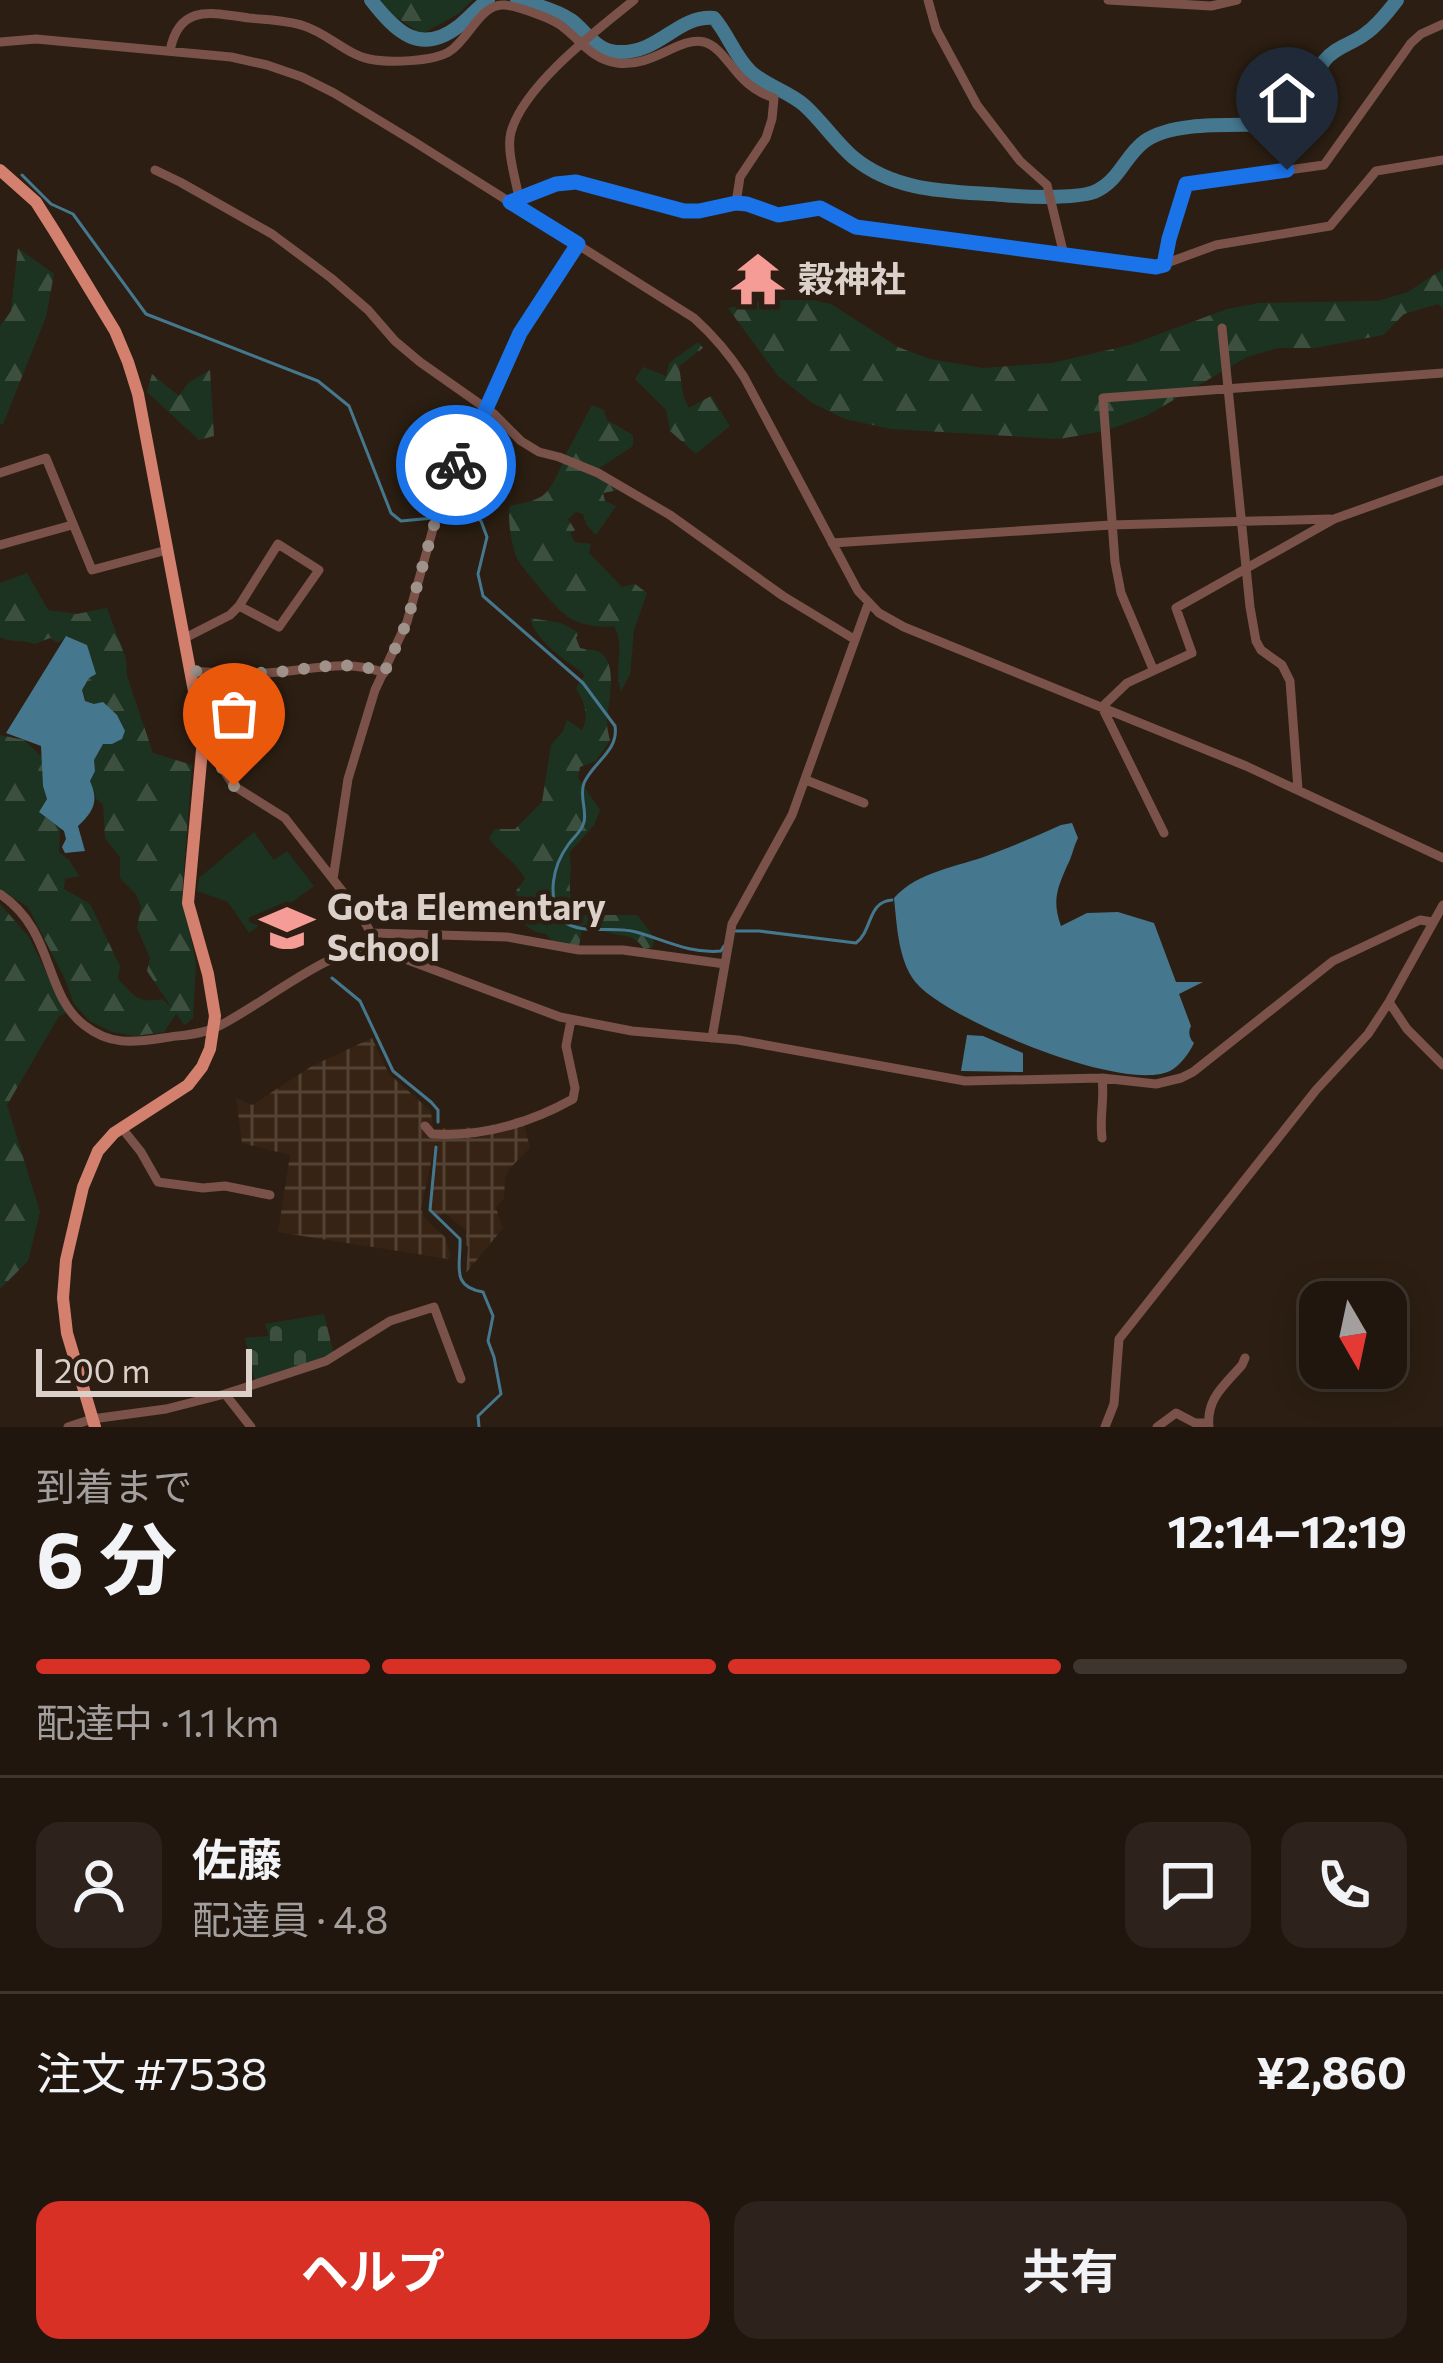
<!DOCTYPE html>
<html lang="ja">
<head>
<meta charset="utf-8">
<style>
  body { margin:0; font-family:Commissioner,"Noto Sans JP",sans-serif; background:#2d231c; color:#f1f3f6; height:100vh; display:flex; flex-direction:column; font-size:45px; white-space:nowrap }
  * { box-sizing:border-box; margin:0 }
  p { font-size:39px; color:#a29f9e }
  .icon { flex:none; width:66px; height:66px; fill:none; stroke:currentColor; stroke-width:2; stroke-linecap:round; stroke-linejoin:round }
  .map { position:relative; height:1427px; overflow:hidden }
  .panel { display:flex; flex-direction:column; background:#21160e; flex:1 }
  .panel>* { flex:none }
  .needle { width:78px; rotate:171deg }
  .fabs { position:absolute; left:1299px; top:1281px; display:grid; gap:24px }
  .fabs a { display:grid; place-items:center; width:108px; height:108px; border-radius:24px; background:#21160e; box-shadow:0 6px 30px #0003,0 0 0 3px #3e352e; font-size:60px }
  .scale { position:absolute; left:36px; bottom:30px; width:216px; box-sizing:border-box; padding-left:12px; border:6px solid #dbd1ca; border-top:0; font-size:33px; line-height:42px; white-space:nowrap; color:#dbd1ca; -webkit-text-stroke:9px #2c1e12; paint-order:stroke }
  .pin { position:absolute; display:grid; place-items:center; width:102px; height:102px; color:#fff; margin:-123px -51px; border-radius:50% 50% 50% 0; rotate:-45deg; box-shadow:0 0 12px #0007 }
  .pin .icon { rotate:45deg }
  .courier { position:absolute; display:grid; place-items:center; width:120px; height:120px; margin:-60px; border:9px solid #1a73e8; border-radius:50%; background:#fff; color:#222; box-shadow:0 3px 15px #0007 }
  .overview em { font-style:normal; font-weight:700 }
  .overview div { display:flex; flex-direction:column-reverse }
  .overview { display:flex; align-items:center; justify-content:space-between; height:204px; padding:0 36px }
  h1 { font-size:78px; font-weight:700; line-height:90px }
  .bar { display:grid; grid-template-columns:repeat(4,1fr); gap:18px 12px; align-content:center; height:144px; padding:0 36px }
  .bar i { height:15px; border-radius:9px; background:#3e352e }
  .bar .current { background:#d93025 }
  .bar p { grid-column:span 4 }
  .line { display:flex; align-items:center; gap:30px; padding:0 36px; border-top:3px solid #3e352e }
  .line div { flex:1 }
  .round { display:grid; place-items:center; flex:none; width:126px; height:126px; border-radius:24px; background:#2d231c }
  .action { display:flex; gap:24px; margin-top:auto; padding:24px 36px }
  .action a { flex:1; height:138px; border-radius:24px; background:#d93025; color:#fff; font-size:48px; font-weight:700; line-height:138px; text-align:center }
  .action a+a { background:#2d231c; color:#f1f3f6 }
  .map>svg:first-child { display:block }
</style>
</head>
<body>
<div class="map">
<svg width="1443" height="1427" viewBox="0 0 1443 1427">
  <defs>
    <pattern id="industrial-grid" width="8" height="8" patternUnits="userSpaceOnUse" patternTransform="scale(3)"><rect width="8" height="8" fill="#372313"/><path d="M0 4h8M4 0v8" fill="none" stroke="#534234"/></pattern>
    <pattern id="forest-firs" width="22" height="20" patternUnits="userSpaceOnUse" patternTransform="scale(3)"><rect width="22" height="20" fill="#1d3321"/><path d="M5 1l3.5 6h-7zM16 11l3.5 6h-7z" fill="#3d5040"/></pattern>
    <pattern id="cemetery-stones" width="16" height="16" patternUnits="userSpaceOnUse" patternTransform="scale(3)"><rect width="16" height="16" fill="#1d3321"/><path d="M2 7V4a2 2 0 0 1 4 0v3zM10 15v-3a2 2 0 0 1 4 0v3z" fill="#3d5040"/></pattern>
  </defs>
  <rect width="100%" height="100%" fill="#2c1e12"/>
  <path fill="url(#industrial-grid)" d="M372,1038L389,1074L431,1111L433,1129L484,1127L521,1117L525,1128L530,1148L510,1168L505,1178L504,1198L496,1208L503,1228L466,1273L468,1247L466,1245V1230L444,1213L439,1217L431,1209L438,1144H435L421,1209L425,1219L445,1237L451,1256L448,1259L278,1232L290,1155L242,1143L236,1098L252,1105L312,1066Z"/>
  <path fill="url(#forest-firs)" d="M380,0H473L458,14L422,34L390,13Z
    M18,248L54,274L46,317L3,424H0V326L11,311Z
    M1443,269V309L1438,304L1404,314L1383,335L1315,348H1278L1247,357L1146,416L1105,431L1059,439L891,429L845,419L812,403L778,376L728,308L771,300H812L831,304L898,347L930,359L983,368L1052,363L1130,345L1227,309L1259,303L1378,301L1408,292Z
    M698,342L703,348L679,366L683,395L689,408L711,396L730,426L696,454L670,431L666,410L635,379L643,367L666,376L669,363Z
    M210,370L214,436L199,440L147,392L152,374L179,396L188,383Z
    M592,405L604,410L607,420L633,435V446L598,469L565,456Z
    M563,463L598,477L618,490L603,493L605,501L616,506L596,535L586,524L583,514L576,512L568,519L575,530L570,533L575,542L591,544L589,553L622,587L635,584L647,593L634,630L630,674L621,691C613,670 626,646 614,626C600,628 580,625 568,617C558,611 525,571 518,560C512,549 507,518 510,506C548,498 546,497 563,463Z
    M27,573L48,610L77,614L107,608L126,659L127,676L153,753L192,765L182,896L196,963L193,1018L185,1025L176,1014L164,1032L135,1036L112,1032L90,1021L74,1004L65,979L28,907L0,889V735L24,740L42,757L43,786L47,799L39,812L60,828L59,852L69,860L79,876L65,879L64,889L90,904L120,966L118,979C134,996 138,1004 162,999L172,1008L147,971L150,958L137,928L141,907L136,894L120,878V857L105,838L103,804L97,800L90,780L95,771L94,760L103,743L112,744L122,739L125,731L94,704L86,701L82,690L89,678L95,674L87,645L67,636L58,643L50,638L35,644C23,639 11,643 0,637V583Z
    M530,618L561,623L579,633L576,638L580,648C586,650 593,649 599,652C619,662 608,704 607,720C606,722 609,738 610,740L596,761L580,767L578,778L600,810L594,825L569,853C575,875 561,898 582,915H637L654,937L653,947L644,949C634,934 626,937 610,933C599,931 596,925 583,925L579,946L553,942L546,934C521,931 519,914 516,891L525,879C518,863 499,853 489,838L495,829H515L542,802L551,745L563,731L567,720L582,730C590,715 584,702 576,688L585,675C565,659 537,643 530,618Z
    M0,904L29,937L66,1013L59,1016L7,1105L40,1212L28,1261L0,1289Z"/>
  <path fill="url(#cemetery-stones)" d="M324,1314L334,1355L255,1381L245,1338L269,1336L265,1324Z"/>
  <path fill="#1d3321" d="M254,832L274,860L287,851L314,886L249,933L228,902L197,891L199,878Z"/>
  <path fill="#45788e" d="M66,636L87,645L96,674L89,678L82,690L85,701L94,704L103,702L117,715L125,731L122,739L112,744H103L94,760L95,771L90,781C99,801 94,811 78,826L85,851L65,853L62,847L66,839L64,831L39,812L47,799L43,786L41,746L6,733Z
    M1072,823L1078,838C1073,848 1072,857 1067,866C1057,889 1052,901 1061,926L1087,913L1118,912L1154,923L1176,982H1203L1179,994L1191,1026C1188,1032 1189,1038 1194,1043C1190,1052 1180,1066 1170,1071C1124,1093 954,1022 919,986C898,965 897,925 894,898C918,871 958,867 989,855C1013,846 1037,836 1061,825Z
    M967,1035L983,1036L1023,1053V1072L961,1071Z"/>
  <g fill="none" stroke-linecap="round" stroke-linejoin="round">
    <path stroke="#45788e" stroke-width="3" d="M22,175L51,204L73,214L146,314L318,381L349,406L391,513L401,521L433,518
      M442,517L472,515L481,521L487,537L478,574L483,596L583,683L615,726C619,751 593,762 584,783C579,796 587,809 584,822C582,831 573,838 568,845C552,867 548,895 560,919C582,937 610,925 636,932C665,940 690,954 721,951L724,946
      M736,931H759L856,943C873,930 867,902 892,900
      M332,978L360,1001L393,1071L431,1102L438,1110V1122
      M436,1147L430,1210L460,1239C461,1266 450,1286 483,1292L493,1316L488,1341L494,1357L501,1394L478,1416L479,1427"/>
    <path stroke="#45788e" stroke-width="14" d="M371,0C396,32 420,56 459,26C469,18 477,8 488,0
      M517,0C534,4 556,10 571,20C586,31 596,51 617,52C661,54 676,15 714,18C728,34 734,55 750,71C766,86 788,91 804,105C822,121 836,143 854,158C897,193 951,191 1003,195C1025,197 1074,199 1094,192C1119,182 1125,155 1145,141C1177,119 1242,127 1280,124C1329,110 1303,87 1325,60C1335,47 1352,44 1365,34C1378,25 1388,12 1397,0"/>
    <path stroke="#7a5249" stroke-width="9" d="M928,0L936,29L977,105L1020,161L1047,185L1064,255
      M1108,0L1211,6L1237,0
      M0,42L36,39L231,57L267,65L302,77L334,93L413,141L694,318C714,336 730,355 744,377L858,591L879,613L904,627L1246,766L1443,858
      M170,51C179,3 212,13 249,18C267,20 287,20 304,26C327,33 346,54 369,59C388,63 434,62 450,51C468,40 481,3 504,5C517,6 555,19 564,28C582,42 592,59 617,63C653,68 679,36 704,42C720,46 731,68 743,79C752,88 762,94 774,98L772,119L766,138L740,177L736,203
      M155,170L180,182L272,234L331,278L368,310L395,341L420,362L494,414L521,441L539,452L559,457L598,473L670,515L783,596L854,639
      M519,199C516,179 506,151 511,132C524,85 597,30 634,0
      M510,202L556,185L576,181L684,211L747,204L779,215H789L821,208L856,227L1156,267L1216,245L1330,226L1376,171L1443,160
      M1164,265L1169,239L1186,184L1324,165L1411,43L1421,34L1443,24
      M1222,328L1250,607L1256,641L1261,650L1282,665L1290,681L1298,789
      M0,473L46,458L92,570L167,550
      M832,543L1111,525L1330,519
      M278,544L319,570L279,627L239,606Z
      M0,545L72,525
      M185,638L230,615L239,606
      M1153,669L1121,593L1115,562L1103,398L1443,373
      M192,671C221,673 250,675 279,672C314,669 350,659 384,673
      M203,739L234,786L285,818L361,915L373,937
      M806,780L864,803
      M1164,833L1102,707L1127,683L1192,653L1176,608L1334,519L1443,480
      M333,879L348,779L375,690L407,622L443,493L486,409L520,333L578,245
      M0,894C55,931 43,993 84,1025C109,1045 132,1043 163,1038C180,1035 201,1035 217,1027C259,1007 329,948 373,947L560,1017L632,1031L738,1040L965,1081L1102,1078L1156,1084L1181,1078L1193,1072L1333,961L1420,920L1433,922
      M372,933L507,937L579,950H623L725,964
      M1389,1002L1407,1029L1443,1065
      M712,1038L732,924L792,815L868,604
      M1102,1078C1105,1099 1099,1117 1102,1138
      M425,1126L432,1134C482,1137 530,1123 573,1099L575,1088L566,1046L571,1020
      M121,1127L141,1152L158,1182L203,1188L225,1186L270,1195
      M225,1394L251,1427
      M68,1427L92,1419L166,1409L225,1394L326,1361L390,1321L434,1307L461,1379
      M1105,1427L1114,1404L1119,1339L1316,1090L1368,1034L1389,1002L1443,905
      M1157,1427L1176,1413L1195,1423H1207
      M1209,1427C1206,1398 1225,1385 1242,1365L1245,1358"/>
    <path stroke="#d3816e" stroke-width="12" d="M0,170L36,202L55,232L115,331L128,362L138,394L203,739L188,903L208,974L215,1016L210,1049L202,1067L188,1085L114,1133L98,1151L83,1187L66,1260L63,1298L67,1333L95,1427"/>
  </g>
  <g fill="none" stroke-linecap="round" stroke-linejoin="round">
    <path stroke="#9e928a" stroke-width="12" stroke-dasharray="0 21.6" d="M234,786L203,740L192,671C221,673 250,674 279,672C314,668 350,659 384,673L407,622L443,493L456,465"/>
    <path stroke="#1a73e8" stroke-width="15" d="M456,465L486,409L520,333L578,244L510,202L556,184L576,182L684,211H699L736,203L747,204L778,215L820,208L856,227L1156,267L1164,265L1169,239L1186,184L1287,170"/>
  </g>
  <defs>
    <symbol id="temple-bare" viewBox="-9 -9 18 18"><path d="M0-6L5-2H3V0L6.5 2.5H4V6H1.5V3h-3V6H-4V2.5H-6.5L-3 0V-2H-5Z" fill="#f59c96" stroke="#2c1e12" stroke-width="2.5" paint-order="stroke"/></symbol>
    <symbol id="school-bare" viewBox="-9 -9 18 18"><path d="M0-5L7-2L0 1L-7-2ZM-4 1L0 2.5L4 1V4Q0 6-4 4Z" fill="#f59c96" stroke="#2c1e12" stroke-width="2.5" paint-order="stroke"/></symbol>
  </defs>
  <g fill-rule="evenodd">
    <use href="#temple-bare" x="720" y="241" width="76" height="76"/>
    <use href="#school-bare" x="249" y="890" width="76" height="76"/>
  </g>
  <g text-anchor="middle" stroke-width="9" stroke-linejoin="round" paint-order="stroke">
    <g font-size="36" font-weight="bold" fill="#dbd1ca" stroke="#2c1e12" text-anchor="start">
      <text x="798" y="292">穀神社</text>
      <text x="327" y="920">Gota Elementary<tspan x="327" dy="41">School</tspan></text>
    </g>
  </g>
</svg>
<div class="fabs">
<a><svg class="needle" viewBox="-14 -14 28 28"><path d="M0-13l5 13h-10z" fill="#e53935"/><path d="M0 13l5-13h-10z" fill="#a29f9e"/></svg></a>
</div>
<div class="scale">200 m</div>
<div class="pin" style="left:234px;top:786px;background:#ea580c"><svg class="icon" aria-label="bag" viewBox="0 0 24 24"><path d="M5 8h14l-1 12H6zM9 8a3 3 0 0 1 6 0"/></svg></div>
<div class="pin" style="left:1287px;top:170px;background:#1f2937"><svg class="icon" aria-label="home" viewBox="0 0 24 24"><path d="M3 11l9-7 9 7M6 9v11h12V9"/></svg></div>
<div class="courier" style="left:456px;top:465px"><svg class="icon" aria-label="bike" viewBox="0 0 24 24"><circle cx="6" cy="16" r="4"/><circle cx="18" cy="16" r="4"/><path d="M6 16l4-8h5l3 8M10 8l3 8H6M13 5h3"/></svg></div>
</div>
<section class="panel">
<div class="overview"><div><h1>6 分</h1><p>到着まで</p></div><em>12:14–12:19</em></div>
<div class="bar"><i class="current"></i><i class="current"></i><i class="current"></i><i></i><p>配達中 · 1.1 km</p></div>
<div class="line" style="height:216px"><a class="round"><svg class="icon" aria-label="person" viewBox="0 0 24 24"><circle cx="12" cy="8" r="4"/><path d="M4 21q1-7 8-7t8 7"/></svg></a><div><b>佐藤</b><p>配達員 · 4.8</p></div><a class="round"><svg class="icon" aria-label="chat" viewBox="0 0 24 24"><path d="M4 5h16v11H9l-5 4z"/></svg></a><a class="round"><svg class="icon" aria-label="phone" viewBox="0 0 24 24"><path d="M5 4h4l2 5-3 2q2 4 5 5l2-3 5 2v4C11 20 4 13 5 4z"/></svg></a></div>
<div class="line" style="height:156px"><div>注文 #7538</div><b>¥2,860</b></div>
<div class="action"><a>ヘルプ</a><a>共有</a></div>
</section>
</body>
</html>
